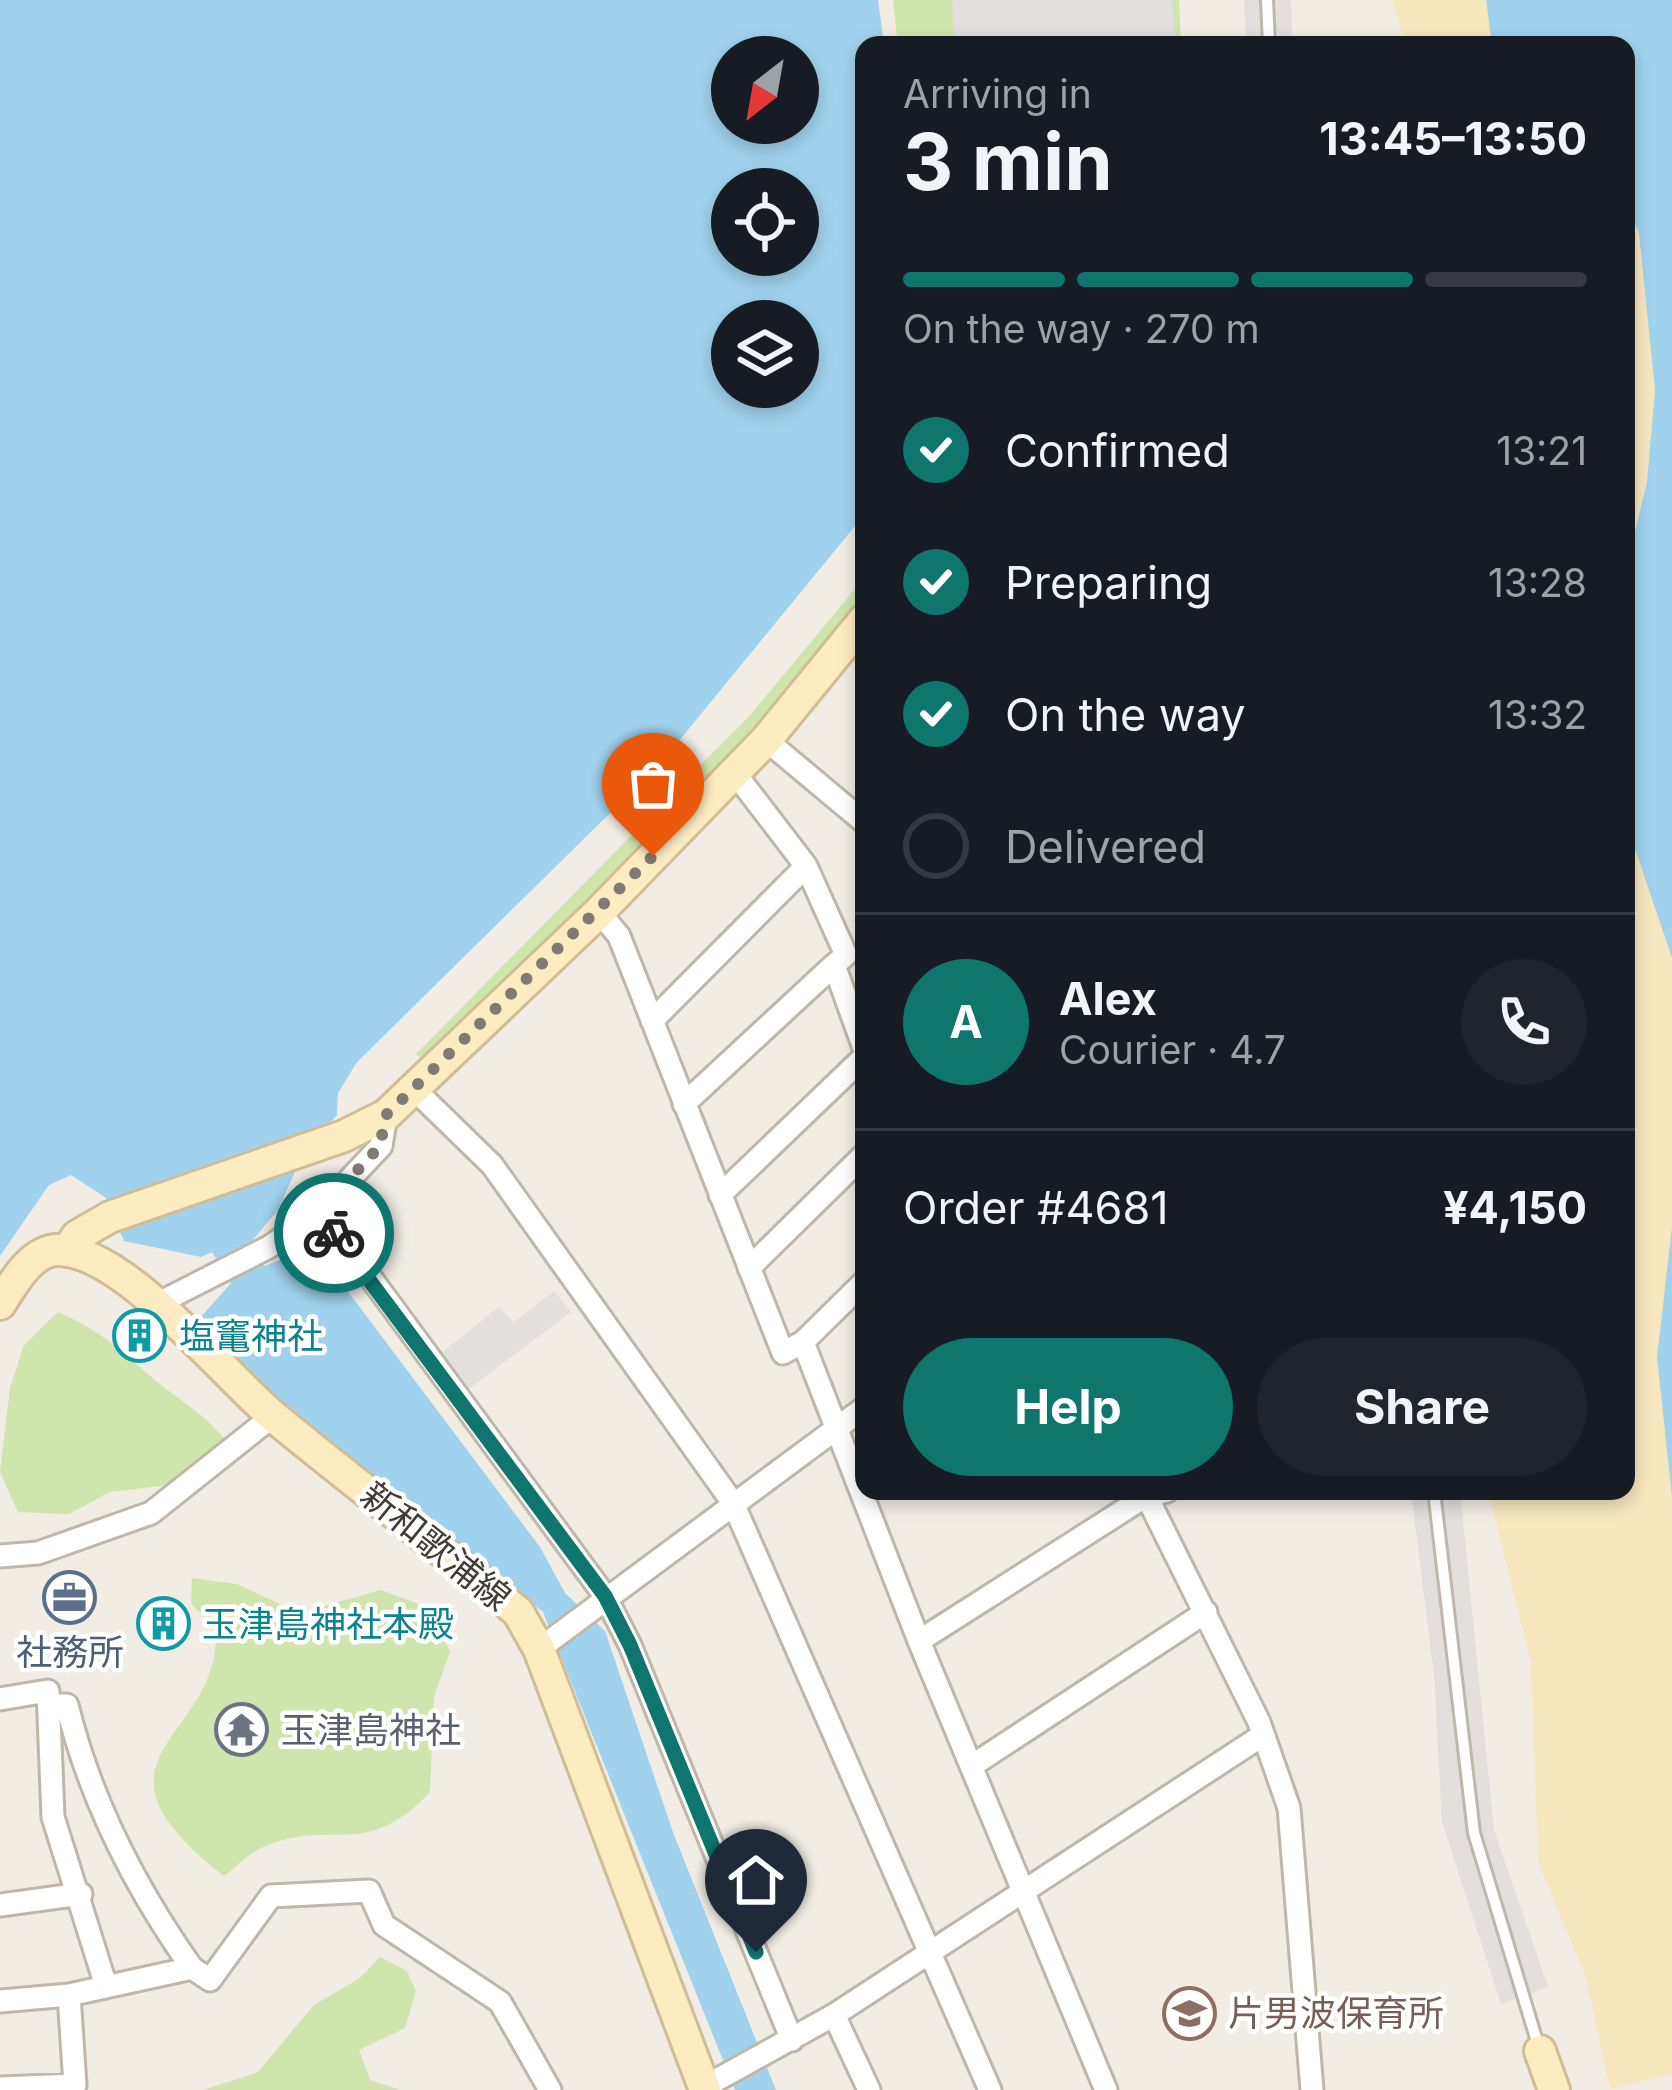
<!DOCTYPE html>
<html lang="en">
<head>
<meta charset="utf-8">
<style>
  body { margin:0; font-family:Inter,"Noto Sans JP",sans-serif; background:#20242c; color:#f1f3f6; height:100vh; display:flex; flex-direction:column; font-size:45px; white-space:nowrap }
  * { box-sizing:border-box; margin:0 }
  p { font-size:39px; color:#9ea1a6 }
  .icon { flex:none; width:66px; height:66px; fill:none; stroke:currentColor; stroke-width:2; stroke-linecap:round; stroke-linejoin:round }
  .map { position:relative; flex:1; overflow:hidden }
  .side { position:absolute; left:855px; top:36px; width:780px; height:1464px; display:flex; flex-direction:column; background:#171b24; border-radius:24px; box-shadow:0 6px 18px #0003 }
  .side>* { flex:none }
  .needle { width:78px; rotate:211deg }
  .buttons { position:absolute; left:711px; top:36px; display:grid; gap:24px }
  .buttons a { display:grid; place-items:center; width:108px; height:108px; border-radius:50%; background:#171b24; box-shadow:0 6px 18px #0003; font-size:60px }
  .pin { position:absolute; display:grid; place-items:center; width:102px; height:102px; color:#fff; margin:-123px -51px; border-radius:50% 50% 50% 0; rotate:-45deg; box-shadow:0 0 12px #0007 }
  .pin .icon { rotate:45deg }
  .courier { position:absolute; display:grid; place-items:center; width:120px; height:120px; margin:-60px; border:9px solid #0f766e; border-radius:50%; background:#fff; color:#222; box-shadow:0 3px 15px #0007 }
  .head em { font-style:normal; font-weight:700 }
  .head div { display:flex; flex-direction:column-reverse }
  .head { display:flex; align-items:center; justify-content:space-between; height:204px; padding:0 48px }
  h1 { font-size:78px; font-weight:700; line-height:90px }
  .bar { display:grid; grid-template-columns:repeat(4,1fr); gap:18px 12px; align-content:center; height:144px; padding:0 48px }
  .bar i { height:15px; border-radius:9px; background:#363941 }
  .bar .current { background:#0f766e }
  .bar p { grid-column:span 4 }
  .line { display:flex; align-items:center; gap:30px; padding:0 48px; border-top:3px solid #363941 }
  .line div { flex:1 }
  .round { display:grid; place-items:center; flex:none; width:126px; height:126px; border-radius:63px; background:#20242c }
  ol { padding:0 48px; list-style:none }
  li { display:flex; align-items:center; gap:36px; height:132px }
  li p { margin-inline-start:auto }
  li .icon { padding:12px; border-radius:50%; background:#0f766e; color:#fff; stroke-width:4 }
  li:last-child { color:#9ea1a6 }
  li i { width:66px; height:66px; border:6px solid #363941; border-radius:50% }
  .button { display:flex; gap:24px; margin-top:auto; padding:24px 48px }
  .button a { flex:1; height:138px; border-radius:72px; background:#0f766e; color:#fff; font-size:48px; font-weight:700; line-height:138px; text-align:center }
  .button a+a { background:#20242c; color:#f1f3f6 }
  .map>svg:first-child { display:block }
</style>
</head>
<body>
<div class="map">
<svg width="1672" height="2090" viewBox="0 0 1672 2090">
  <rect width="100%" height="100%" fill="#f1ece4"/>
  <path fill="#cfe5ad" d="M893,0H1179L1181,45H898Z
    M864,578V597L720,766L428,1064L416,1054L751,714Z
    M58,1312C102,1331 120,1350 156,1381C182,1402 206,1415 227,1442L177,1484L110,1492L69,1514L18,1512L0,1472L10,1388L24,1345Z
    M192,1578L237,1584L299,1613L381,1590L427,1607L450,1652L434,1696L430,1792C365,1862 331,1817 263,1847C249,1853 236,1867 224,1876C67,1754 223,1742 216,1627L191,1604Z
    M380,1957L407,1971L416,1991L405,2028L359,2050L370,2080L401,2090H203L258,2072L314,2005L360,1978Z"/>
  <path fill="#f6e7bf" d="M1392,0H1525L1528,45H1406Z
    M1626,81L1672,108V2074L1610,2089L1585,1975L1538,1862L1531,1661L1488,1491H1626Z"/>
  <path fill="#e2dfdc" d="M952,0H1172L1176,45H954Z
    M1244,0H1291L1292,43L1246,45Z
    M554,1291L571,1312L467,1390L439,1355L499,1307L514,1322Z
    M1411,1491H1460L1494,1830L1548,1987L1501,2004L1442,1822L1434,1675Z"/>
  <path fill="#a1d2ed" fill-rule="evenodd" d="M0,0H878L884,45H864V515L660,764L357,1062L338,1093L337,1115L302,1156L278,1210L251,1242L265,1266L313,1245L540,1547L565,1593L605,1631L674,1835L776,2090H735L543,1612L315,1435L199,1319L231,1283L212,1252L201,1257L124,1241L106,1198L71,1175L49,1185L0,1256ZM732,57H798V123H732ZM732,189H798V255H732ZM732,321H798V387H732Z
    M1486,0H1672V958L1626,822V569L1647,482L1655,390L1639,233L1626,204V45H1492Z
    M1672,1227V1497L1657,1357Z"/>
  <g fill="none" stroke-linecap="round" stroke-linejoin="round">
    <defs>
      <path id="lane" d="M1267,0L1269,45
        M1434,1491L1474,1833L1539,2048"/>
      <path id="street" d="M766,740L864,822
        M806,866L846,955L834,965L864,1048
        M599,912L619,936L783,1353L803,1342L919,1641L1106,2090
        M652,1021L806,866L734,772
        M416,1091L492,1165L733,1503L990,2090
        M684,1104L834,965
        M720,1195L864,1057
        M317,1214L381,1146L386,1115
        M749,1268L864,1155
        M155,1305L269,1247L317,1214L362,1266L605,1596L630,1645L792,2040
        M803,1342L864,1282
        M1144,1491L1259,1722L1289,1808L1312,2090
        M0,1556L38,1553L151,1513L273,1416
        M919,1641L1146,1496L1167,1491
        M539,1649L864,1408
        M0,1699L48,1691L53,1817L106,1986
        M51,1705H67C90,1799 136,1889 192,1968
        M973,1765L1206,1612
        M0,1905L81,1894
        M0,2001L69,1995L192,1968L210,1980L271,1896L369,1891L384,1925L500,2002L550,2090
        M834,2015L869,2090
        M704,2087L834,2015L1260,1737
        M0,2088L75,2085L69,1995"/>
      <path id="secondary" d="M67,1251L77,1236L110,1217L344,1136L386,1115L599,912L766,740L864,620
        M0,1304C13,1284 31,1250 58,1250C124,1250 224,1375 274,1417C354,1483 438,1546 518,1612L539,1649L705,2090
        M1540,2051L1554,2090"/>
    </defs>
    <use href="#lane" stroke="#bfb7aa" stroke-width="16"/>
    <use href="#street" stroke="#bfb7aa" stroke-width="27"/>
    <use href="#secondary" stroke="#d1bd95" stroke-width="36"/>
    <use href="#lane" stroke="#fff" stroke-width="10"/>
    <use href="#street" stroke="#fff" stroke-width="21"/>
    <use href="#secondary" stroke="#fdebc2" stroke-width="30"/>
  </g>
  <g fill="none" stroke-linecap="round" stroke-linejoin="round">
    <path stroke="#807a72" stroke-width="12" stroke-dasharray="0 21.6" d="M334,1233L317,1214L380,1146L386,1115L653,856"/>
    <path stroke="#0f766e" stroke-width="15" d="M334,1233L605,1596L630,1645L756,1952"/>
  </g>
  <defs>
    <symbol id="building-ring" viewBox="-11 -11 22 22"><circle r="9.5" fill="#fff" stroke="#0f9aa8" stroke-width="1.5"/><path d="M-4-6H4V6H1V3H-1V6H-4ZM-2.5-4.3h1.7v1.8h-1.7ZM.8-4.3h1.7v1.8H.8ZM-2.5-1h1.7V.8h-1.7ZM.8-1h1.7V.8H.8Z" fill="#0f9aa8"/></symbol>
    <symbol id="office-ring" viewBox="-11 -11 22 22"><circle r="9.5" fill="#fff" stroke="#5c6f8a" stroke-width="1.5"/><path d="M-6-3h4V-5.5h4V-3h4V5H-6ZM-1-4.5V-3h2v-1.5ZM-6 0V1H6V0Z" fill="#5c6f8a"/></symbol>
    <symbol id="temple-ring" viewBox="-11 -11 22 22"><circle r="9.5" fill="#fff" stroke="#6b7280" stroke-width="1.5"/><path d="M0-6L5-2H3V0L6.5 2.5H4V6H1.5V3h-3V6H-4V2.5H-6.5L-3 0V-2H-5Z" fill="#6b7280"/></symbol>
    <symbol id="school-ring" viewBox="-11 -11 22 22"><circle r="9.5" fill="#fff" stroke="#8d6e63" stroke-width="1.5"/><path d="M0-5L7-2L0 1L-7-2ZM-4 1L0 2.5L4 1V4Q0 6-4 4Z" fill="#8d6e63"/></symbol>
  </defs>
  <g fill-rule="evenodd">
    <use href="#building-ring" x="110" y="1306" width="59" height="59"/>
    <use href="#office-ring" x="40" y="1568" width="59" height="59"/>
    <use href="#building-ring" x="134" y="1594" width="59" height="59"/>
    <use href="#temple-ring" x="212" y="1700" width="59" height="59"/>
    <use href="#school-ring" x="1160" y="1984" width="59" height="59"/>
  </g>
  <g text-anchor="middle" stroke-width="9" stroke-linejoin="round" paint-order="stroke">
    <g font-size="36" fill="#0d838f" stroke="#fff" text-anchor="start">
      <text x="179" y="1349">塩竃神社</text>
      <text x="202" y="1637">玉津島神社本殿</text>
    </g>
    <g font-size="36" fill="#433c34" stroke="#fff">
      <text transform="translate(436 1546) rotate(39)" y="13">新和歌浦線</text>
    </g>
    <g font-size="36" fill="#4e5e75" stroke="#fff">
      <text x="70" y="1665">社務所</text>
    </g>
    <g font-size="36" fill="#5b616d" stroke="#fff" text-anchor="start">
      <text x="281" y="1743">玉津島神社</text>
    </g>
    <g font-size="36" fill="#785e54" stroke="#fff" text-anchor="start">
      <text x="1228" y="2026">片男波保育所</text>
    </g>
  </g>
</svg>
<div class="buttons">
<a><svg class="needle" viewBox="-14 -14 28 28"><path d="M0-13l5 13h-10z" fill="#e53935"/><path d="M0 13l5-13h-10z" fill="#9ea1a6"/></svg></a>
<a><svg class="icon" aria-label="locate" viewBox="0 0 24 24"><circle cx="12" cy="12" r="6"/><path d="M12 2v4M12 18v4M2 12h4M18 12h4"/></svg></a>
<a><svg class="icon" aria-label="layers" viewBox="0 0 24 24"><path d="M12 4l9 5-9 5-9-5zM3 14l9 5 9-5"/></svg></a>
</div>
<div class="pin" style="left:653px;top:856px;background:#ea580c"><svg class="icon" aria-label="bag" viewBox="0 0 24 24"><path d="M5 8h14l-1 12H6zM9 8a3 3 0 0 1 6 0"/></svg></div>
<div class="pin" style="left:756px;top:1952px;background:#1f2937"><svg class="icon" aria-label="home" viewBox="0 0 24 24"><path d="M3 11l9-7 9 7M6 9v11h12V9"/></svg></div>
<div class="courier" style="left:334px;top:1233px"><svg class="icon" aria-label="bike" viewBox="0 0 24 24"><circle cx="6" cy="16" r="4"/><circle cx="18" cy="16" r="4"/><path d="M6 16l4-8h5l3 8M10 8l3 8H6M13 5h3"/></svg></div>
<section class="side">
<div class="head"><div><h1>3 min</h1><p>Arriving in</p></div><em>13:45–13:50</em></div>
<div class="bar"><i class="current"></i><i class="current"></i><i class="current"></i><i></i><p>On the way · 270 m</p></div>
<ol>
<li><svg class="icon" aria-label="check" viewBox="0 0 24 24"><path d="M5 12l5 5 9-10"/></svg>Confirmed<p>13:21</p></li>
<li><svg class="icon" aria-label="check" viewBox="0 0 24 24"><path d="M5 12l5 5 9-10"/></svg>Preparing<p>13:28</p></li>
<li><svg class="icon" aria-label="check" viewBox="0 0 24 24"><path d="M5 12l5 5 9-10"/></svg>On the way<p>13:32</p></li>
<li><i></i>Delivered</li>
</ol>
<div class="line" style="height:216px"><b class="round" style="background:#0f766e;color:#fff">A</b><div><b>Alex</b><p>Courier · 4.7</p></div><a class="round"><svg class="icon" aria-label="phone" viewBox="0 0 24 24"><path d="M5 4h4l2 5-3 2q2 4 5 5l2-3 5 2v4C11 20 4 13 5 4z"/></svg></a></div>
<div class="line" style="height:156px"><div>Order #4681</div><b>¥4,150</b></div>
<div class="button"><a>Help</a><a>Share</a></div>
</section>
</div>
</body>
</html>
